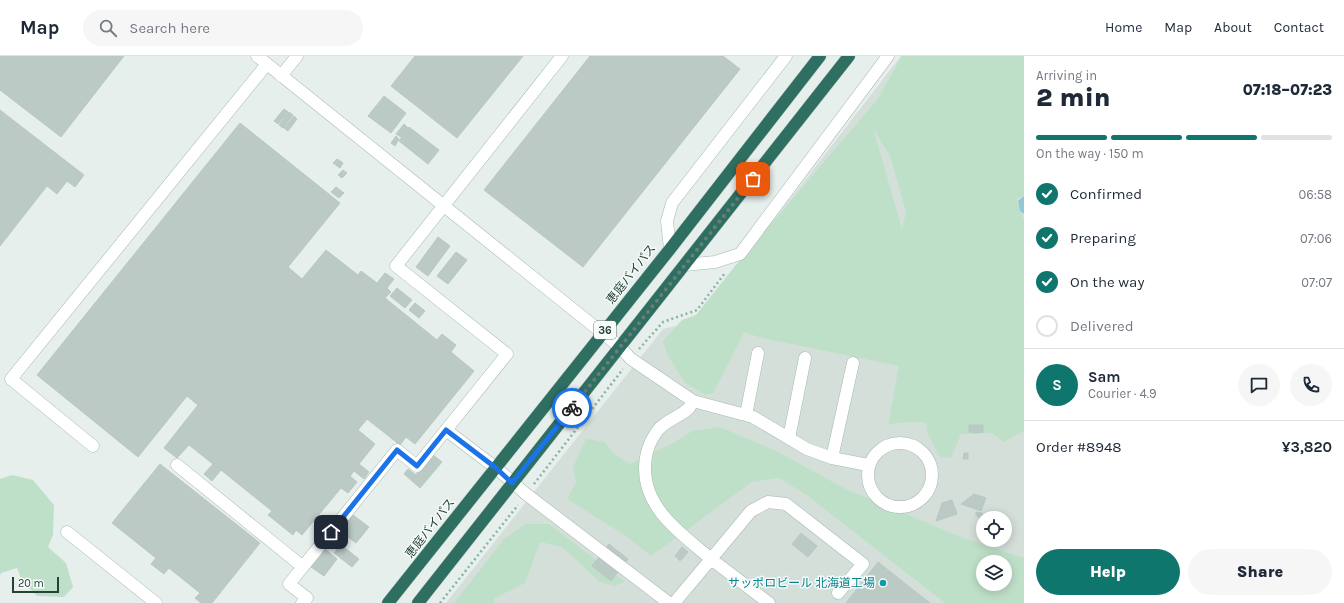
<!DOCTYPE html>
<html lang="en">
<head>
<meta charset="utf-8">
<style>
  body { margin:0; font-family:Karla,"Noto Sans JP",sans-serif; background:#f6f6f7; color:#1f2937; height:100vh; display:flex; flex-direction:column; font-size:15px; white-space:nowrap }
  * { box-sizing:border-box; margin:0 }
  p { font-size:13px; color:#747a83 }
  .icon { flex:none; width:22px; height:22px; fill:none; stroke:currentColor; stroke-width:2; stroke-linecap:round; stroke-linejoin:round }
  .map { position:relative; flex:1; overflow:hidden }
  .panel { display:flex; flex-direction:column; background:#fff; width:320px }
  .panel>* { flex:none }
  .buttons { position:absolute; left:976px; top:455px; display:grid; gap:8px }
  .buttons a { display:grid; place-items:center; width:36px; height:36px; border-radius:50%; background:#fff; box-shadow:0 2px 10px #0003; font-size:20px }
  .scale { position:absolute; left:12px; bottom:10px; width:47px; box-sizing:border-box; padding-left:4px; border:2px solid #24423a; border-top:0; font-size:11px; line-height:14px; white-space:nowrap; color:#24423a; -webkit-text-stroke:3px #f7fbf9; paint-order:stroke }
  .pin { position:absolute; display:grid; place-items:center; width:34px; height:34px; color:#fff; margin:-17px; border-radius:8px; box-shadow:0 2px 6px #0006 }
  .courier { position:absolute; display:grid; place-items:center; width:40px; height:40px; margin:-20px; border:3px solid #1a73e8; border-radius:50%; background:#fff; color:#222; box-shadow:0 1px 5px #0007 }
  .summary em { font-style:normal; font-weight:800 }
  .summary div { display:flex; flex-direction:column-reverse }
  .summary { display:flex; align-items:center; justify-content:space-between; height:68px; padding:0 12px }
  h1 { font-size:26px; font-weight:800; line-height:30px }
  .bar { display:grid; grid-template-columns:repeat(4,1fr); gap:6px 4px; align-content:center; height:48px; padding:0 12px }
  .bar i { height:5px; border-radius:3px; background:#e0e1e3 }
  .bar .active { background:#0f766e }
  .bar p { grid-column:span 4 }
  .line { display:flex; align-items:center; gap:10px; padding:0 12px; border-top:1px solid #e0e1e3 }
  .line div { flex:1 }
  .round { display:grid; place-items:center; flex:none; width:42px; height:42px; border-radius:21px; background:#f6f6f7 }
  ol { padding:0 12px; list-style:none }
  li { display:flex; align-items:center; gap:12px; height:44px }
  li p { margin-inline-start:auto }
  li .icon { padding:4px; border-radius:50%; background:#0f766e; color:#fff; stroke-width:4 }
  li:last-child { color:#747a83 }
  li i { width:22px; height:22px; border:2px solid #e0e1e3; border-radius:50% }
  .cta { display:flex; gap:8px; margin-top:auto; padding:8px 12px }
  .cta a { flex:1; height:46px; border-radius:24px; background:#0f766e; color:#fff; font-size:16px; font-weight:800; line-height:46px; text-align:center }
  .cta a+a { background:#f6f6f7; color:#1f2937 }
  header { display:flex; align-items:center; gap:24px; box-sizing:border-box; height:56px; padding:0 20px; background:#fff; border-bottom:1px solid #e0e1e3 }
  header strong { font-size:19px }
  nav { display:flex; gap:22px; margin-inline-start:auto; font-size:14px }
  .search { width:280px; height:36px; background:#f6f6f7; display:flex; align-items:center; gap:10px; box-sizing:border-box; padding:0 14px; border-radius:22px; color:#747a83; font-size:15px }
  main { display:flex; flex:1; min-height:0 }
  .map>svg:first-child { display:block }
</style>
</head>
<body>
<header>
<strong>Map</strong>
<div class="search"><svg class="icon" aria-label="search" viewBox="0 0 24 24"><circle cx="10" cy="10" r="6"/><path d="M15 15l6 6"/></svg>Search here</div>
<nav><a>Home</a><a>Map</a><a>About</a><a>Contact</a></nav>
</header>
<main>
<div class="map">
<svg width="1024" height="547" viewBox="0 0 1024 547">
  <rect width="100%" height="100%" fill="#e6efeb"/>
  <path fill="#d4dfda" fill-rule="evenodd" d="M901,0H1024V547H446L663,273L696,265ZM983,462H1005V484H983ZM983,506H1005V528H983Z"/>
  <path fill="#bfe0c8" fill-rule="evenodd" d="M902,0H1024V140L1016,143L1024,164V375L1003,386L992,377L961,378L951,402L940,401L927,376L926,367C912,365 901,366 888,369L899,310L762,282L743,276L742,281L713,337L706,339L685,327L667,298L663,285L682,264L696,259L735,210L877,44ZM873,72L890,100L906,156L902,173Z
    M720,371L776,395L846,433L961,481L1024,502V547H945L808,440L779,422L752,426L651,500L626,480L567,443L576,427L573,411L586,383L605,386L614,398L630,408L675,386L692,375ZM983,506H1005V528H983Z
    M12,419L33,424L54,449L53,479L48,491L66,507L73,531L64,541L37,540L22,525L17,512L1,517L0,519V423Z
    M525,468H549L625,526L614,530L600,526L562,491L540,486L525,527L495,542L493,547H454L504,483Z"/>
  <path fill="#8ec9d4" d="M1024,140V158L1020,155L1018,145Z"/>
  <path fill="#bbcac4" stroke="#b8c9c2" d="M0,0H124L61,81L0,34Z
    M415,0H523L457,82L391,30Z
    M590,0H723L740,13L583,211L484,134Z
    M384,40L406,57L391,77L368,60Z
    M284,53L288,56L278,68L274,65Z
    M0,54L84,119L75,131L67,125L57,138L47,130L0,190Z
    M289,56L293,59L283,72L279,69Z
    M294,60L297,63L288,75L284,72Z
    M240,67L340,147L288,211L302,223L326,194L358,219L361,215L377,227L385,217L394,223L387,232L391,236L385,242L437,284L442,278L456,289L451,296L474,315L415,388L406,381L400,389L367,363L358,374L375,388L359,408L369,416L364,423L354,415L350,420L357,426L348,437L341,432L302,479L296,474L293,479L268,459L272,455L221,414L212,425L204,418L213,408L189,389L177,402L164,392L198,349L187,340L138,401L37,319Z
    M404,68L408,72L401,81L396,78Z
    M409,71L439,94L428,108L399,85Z
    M396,80L399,83L395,90L391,87Z
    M337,103L343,107L340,112L333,107Z
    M343,114L347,117L342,122L338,119Z
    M336,131L344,137L339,142L331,136Z
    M438,181L450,190L428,220L416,211Z
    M456,196L467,204L448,228L437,220Z
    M397,232L412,244L405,252L390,240Z
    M415,247L425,255L419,262L409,254Z
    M969,369H976V377L969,376Z
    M976,369H983V376L976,377Z
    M964,397H968V403H963Z
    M433,399L442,406L420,432L404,418L408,413L416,419Z
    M160,408L260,487L212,547H201L195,542L200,537L169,512L164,518L151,508L156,502L112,467Z
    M974,438L986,442L981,455L961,448Z
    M952,444L957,458L936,465L942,447Z
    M976,456L982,457L984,460L981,463L976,459Z
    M353,459L369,471L356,487L341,476Z
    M801,477L817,490L808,501L792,488Z
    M609,488L628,503L611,525L592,510Z
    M341,489L359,503L352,511L334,497Z
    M682,491L688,496L680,505L675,500Z
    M325,493L337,503L324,520L311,511Z
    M878,506L930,547H846Z"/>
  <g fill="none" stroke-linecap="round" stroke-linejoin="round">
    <defs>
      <path id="minor" d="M257,0L620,291L631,303L693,345L753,361L807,393L832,402L868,409
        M562,0L396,210L507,298L446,374L496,412L526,438L669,547
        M281,20L297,0
        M670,193L667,165L672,147L786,0
        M685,209L715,206L740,198L888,0
        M746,359L758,297
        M789,382L805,302
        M868 419a32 32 0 1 1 64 0a32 32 0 1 1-64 0Z
        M93,390L11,323L267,8
        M832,402L853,307
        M177,409L303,511
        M67,476L156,547
        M302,547L307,542L289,528L397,394L417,410L446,374
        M674,547L711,503C683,479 645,454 645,413C645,397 649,386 658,374C666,364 679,361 688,353C690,351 692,347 693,345
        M769,547L711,503L751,455L768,446L786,448L863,508L838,537"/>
      <path id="highway" d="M388,547L670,193L820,0
        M418,547L849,0"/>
    </defs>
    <use href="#minor" stroke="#a8b8b2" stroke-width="13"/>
    <use href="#highway" stroke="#c2cac8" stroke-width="13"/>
    <path stroke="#86b3a5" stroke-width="2.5" stroke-dasharray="2 3" stroke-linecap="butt" d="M639,293L663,266L697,254L725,217
      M534,428L623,313
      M440,547L518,449"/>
    <use href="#minor" stroke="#fff" stroke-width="12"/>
    <use href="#highway" stroke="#2f6f62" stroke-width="12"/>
  </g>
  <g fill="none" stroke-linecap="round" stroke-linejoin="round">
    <path stroke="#687f78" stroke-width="4" stroke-dasharray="0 7.2" d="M572,352L753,123"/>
    <path stroke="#1a73e8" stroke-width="5" d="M331,476L397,394L417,410L446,374L496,412L512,427L572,352"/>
  </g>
  <circle fill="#0f9aa8" stroke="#f7fbf9" stroke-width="1.5" cx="883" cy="527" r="4"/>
  <g text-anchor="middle" stroke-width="3" stroke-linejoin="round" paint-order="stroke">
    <rect fill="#f7fbf9" stroke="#637a73" stroke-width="1" x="594" y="265" width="22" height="18" rx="3"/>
    <g font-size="11" font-weight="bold" fill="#24423a">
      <text x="605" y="278">36</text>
    </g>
    <g font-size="12" fill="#24423a" stroke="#f7fbf9">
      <text transform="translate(631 218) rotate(-52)" y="4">恵庭バイパス</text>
      <text transform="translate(430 472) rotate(-52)" y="4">恵庭バイパス</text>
    </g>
    <g font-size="12" fill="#0d838f" stroke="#f7fbf9" text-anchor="end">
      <text x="875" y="531">サッポロビール 北海道工場</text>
    </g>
  </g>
</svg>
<div class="buttons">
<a><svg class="icon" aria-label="locate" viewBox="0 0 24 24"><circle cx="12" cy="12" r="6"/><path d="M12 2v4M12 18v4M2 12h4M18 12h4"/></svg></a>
<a><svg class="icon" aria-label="layers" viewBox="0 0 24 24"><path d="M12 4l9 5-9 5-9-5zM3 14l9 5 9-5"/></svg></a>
</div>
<div class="scale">20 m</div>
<div class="pin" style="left:753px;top:123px;background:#ea580c"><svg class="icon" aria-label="bag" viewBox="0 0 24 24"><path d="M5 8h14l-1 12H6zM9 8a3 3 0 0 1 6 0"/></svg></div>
<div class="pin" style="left:331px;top:476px;background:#1f2937"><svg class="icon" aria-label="home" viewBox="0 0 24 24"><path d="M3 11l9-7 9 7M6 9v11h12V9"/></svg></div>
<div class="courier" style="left:572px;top:352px"><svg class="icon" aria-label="bike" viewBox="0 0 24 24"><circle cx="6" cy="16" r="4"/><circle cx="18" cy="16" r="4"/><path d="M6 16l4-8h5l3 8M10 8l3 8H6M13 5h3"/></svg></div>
</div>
<section class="panel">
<div class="summary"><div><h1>2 min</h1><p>Arriving in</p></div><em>07:18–07:23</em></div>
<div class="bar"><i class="active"></i><i class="active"></i><i class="active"></i><i></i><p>On the way · 150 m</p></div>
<ol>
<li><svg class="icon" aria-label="check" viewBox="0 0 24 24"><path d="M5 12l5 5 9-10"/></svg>Confirmed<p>06:58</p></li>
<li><svg class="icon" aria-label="check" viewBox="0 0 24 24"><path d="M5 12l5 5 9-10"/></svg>Preparing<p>07:06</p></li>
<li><svg class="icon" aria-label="check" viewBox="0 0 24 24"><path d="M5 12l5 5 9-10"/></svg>On the way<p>07:07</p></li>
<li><i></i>Delivered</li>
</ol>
<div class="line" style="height:72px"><b class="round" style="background:#0f766e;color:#fff">S</b><div><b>Sam</b><p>Courier · 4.9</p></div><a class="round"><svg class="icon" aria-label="chat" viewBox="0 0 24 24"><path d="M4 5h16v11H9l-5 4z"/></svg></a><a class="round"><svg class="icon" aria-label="phone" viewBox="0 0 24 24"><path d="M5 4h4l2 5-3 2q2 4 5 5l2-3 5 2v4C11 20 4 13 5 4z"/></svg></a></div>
<div class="line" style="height:52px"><div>Order #8948</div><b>¥3,820</b></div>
<div class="cta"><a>Help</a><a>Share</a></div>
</section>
</main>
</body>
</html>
